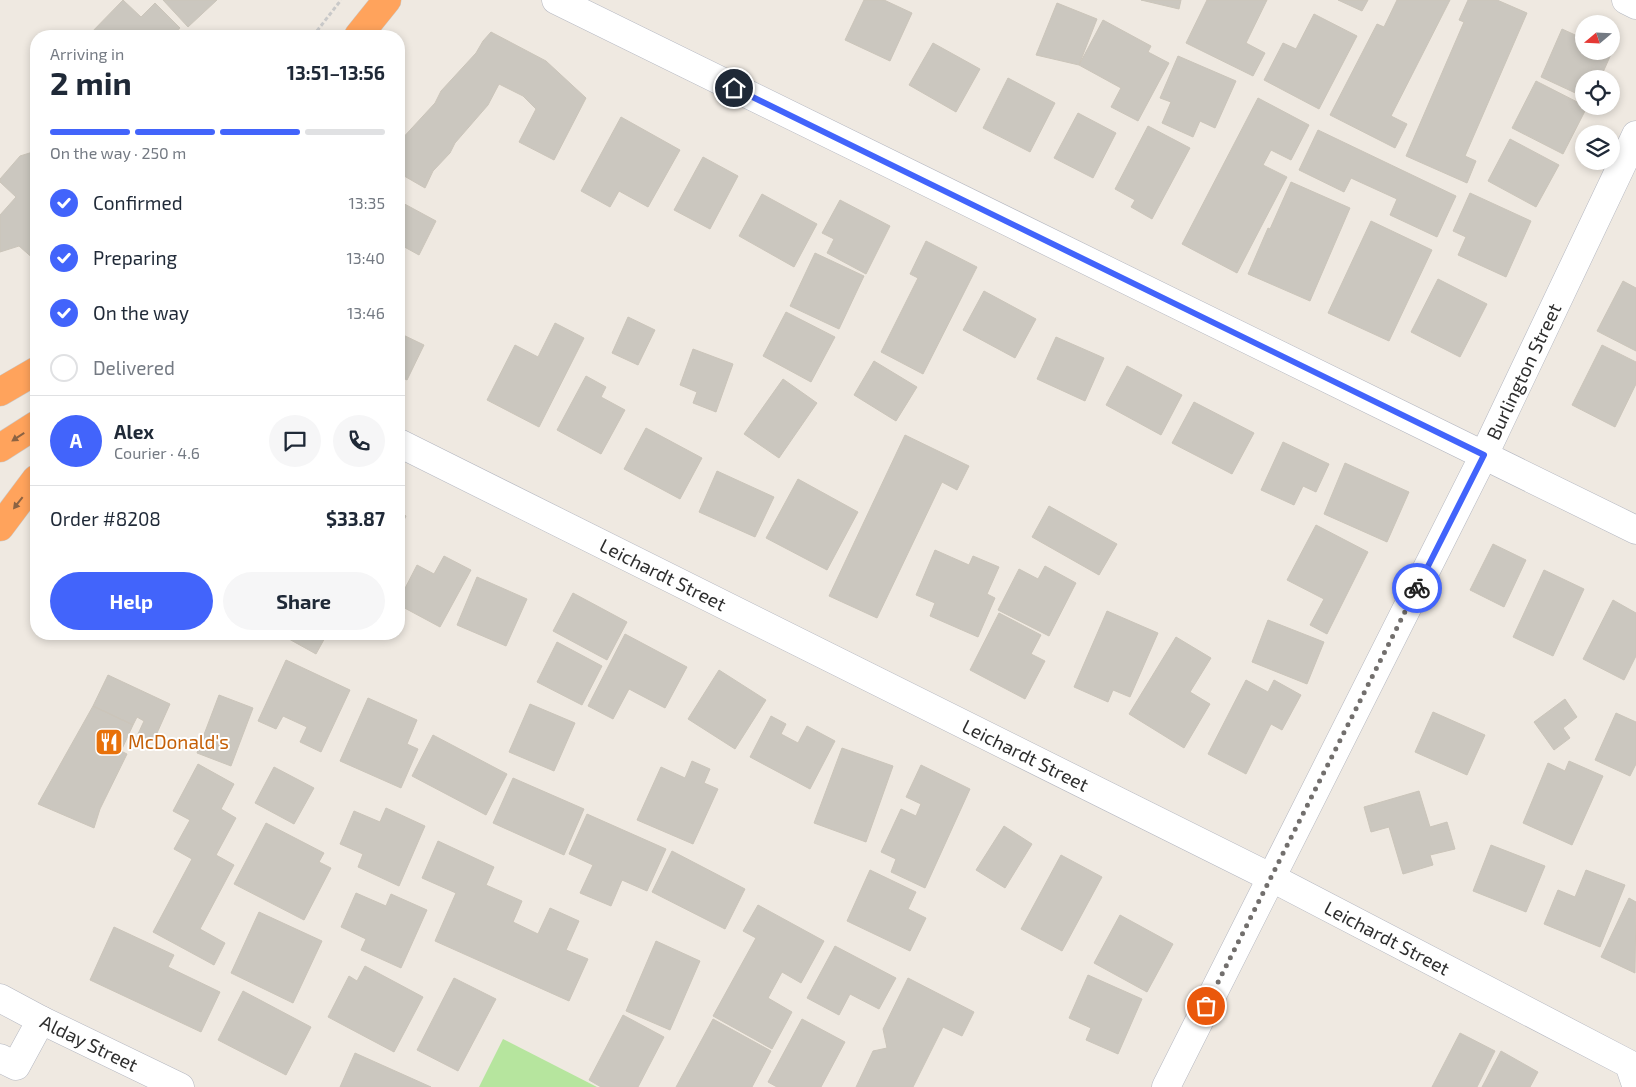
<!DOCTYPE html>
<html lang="en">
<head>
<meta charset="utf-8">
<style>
  body { margin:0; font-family:"Exo 2",sans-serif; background:#f6f6f7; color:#1f2937; height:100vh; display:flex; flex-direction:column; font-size:19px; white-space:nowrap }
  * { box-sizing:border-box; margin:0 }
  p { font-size:16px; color:#747a83 }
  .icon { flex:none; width:28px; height:28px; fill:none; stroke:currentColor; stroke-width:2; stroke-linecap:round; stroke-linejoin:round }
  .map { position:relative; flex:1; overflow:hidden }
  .panel { position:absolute; left:30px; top:30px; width:375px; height:610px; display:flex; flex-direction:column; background:#fff; border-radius:20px; box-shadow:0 2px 8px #0003 }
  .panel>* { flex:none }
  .needle { width:32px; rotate:251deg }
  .controls { position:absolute; left:1575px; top:15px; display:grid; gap:10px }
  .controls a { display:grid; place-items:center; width:45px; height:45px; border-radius:50%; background:#fff; box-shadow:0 2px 8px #0003; font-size:25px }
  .pin { position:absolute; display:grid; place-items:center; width:42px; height:42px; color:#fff; margin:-21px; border:2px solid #fff; border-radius:50%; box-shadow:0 1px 5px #0007 }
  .courier { position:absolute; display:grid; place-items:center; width:50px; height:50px; margin:-25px; border:4px solid #4264fb; border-radius:50%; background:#fff; color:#222; box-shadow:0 1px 6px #0007 }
  .head em { font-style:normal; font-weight:700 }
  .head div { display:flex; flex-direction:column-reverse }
  .head { display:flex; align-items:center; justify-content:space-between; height:85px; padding:0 20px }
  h1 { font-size:32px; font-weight:700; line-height:38px }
  .bar { display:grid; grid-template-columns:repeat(4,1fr); gap:8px 5px; align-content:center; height:60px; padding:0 20px }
  .bar i { height:6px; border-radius:4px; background:#e0e1e3 }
  .bar .active { background:#4264fb }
  .bar p { grid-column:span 4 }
  .line { display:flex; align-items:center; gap:12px; padding:0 20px; border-top:1px solid #e0e1e3 }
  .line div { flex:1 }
  .round { display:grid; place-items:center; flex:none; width:52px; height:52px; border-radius:26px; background:#f6f6f7 }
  ol { padding:0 20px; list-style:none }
  li { display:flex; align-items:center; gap:15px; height:55px }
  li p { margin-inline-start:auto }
  li .icon { padding:5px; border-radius:50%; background:#4264fb; color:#fff; stroke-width:4 }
  li:last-child { color:#747a83 }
  li i { width:28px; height:28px; border:2px solid #e0e1e3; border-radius:50% }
  .cta { display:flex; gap:10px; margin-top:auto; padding:10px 20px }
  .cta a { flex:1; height:58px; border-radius:30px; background:#4264fb; color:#fff; font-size:20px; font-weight:700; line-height:58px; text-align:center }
  .cta a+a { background:#f6f6f7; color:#1f2937 }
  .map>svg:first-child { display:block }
</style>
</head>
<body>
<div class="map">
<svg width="1636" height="1087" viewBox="0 0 1636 1087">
  <rect width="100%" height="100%" fill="#efe9e1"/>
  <path fill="#b6e59e" d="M503,1039L597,1087H479Z"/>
  <path fill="#cbc7bf" stroke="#cbc5ba" d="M123,0L141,17L155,3L180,28L173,36H88Z
    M163,0H217L188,27Z
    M864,0H884L912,13L890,61L845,40Z
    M1141,0H1181L1179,9Z
    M1207,0H1267L1246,43L1265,53L1253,76L1186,43Z
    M1338,0H1368L1362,11Z
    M1397,0H1450L1391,116L1407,124L1395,148L1330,115L1377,24L1384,27Z
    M1468,0H1497L1527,13L1465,156L1476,161L1467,183L1406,156L1464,22L1459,20Z
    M1057,3L1097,19L1079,65L1036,55Z
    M1314,14L1357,36L1319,109L1264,80L1283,43L1296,49Z
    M1103,20L1151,46L1148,52L1169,63L1138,121L1111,107L1121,88L1079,65Z
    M1562,29L1584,39V51L1612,52L1600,79H1584V97L1541,77Z
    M491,32L546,61L586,98L554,160L519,142L536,109L523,96L499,84L488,105L455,143L450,153L433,171L425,188L399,173V142L435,103L441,91L476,53L483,41Z
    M933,43L980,69L956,112L909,85Z
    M1178,56L1236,81L1215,128L1200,121L1193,137L1162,123L1171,102L1160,98Z
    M1008,78L1055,103L1030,152L983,128Z
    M1536,81L1587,107L1563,154L1512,128Z
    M1258,98L1309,125L1291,160L1271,150L1263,165L1287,177L1237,273L1182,244Z
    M1078,113L1116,133L1093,178L1054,158Z
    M621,117L680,150L648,207L619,191L610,207L581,191Z
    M1148,126L1190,148L1152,219L1131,207L1135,200L1115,189Z
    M1318,130L1456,196L1437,237L1390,215L1397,199L1351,178L1344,192L1299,170Z
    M1510,139L1559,165L1536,207L1488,181Z
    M36,151V261L19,246L0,252V215L16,197L0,182V179L20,156Z
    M703,157L738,176L710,229L674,210Z
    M1291,182L1350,208L1310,301L1248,274L1268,228L1270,229Z
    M1470,193L1531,221L1506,277L1458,255L1466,237L1453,231Z
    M762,194L817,224L794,267L739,236Z
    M840,200L890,226L866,274L827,253L834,239L822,233Z
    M399,201L436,221L419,255L399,244Z
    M1371,221L1432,250L1389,341L1328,313Z
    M926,241L977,267L923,374L881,352L918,278L910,274Z
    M815,253L864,276L839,329L790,306Z
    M1438,279L1487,304L1460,357L1411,332Z
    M1623,281L1636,288V351L1597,331Z
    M984,291L1036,319L1015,358L963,330Z
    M786,312L835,337L811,382L763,356Z
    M628,317L655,330L638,365L612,353Z
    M555,323L584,338L539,427L487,400L515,345L538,357Z
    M399,333L424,345L407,380L399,376Z
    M1056,337L1104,358L1085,401L1037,379Z
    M1602,345L1636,362V384L1615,427L1572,405Z
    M693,349L733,364L716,412L693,403L697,392L680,385Z
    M874,361L917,387L896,421L854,395Z
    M1127,366L1182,395L1161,435L1106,405Z
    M586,376L606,387L601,397L625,410L601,454L557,430Z
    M783,379L817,403L779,458L744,434Z
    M1194,402L1254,433L1232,474L1172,443Z
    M646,428L702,458L680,499L624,469Z
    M905,435L969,466L957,490L942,482L877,618L829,596Z
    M1283,442L1329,464L1316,492L1303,486L1294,505L1261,490Z
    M1345,463L1409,492L1387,542L1324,514Z
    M717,471L774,497L755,537L699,512Z
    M798,479L858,512L827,570L766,538Z
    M1049,506L1117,544L1099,575L1032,537Z
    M399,511L406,516L399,530Z
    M1316,525L1368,552L1327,634L1310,625L1324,599L1287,580Z
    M1493,544L1526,560L1504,607L1470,590Z
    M935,550L969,565L973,556L999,567L987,594L995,598L978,637L930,616L935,603L916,595Z
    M444,556L471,570L440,627L399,605V600L417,565L434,574Z
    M1045,566L1076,583L1049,636L998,610L1019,569L1038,579Z
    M1544,570L1584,589L1553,656L1513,637Z
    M477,577L527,599L506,646L457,625Z
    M573,593L627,622L607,660L553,631Z
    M1613,600L1636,613V656L1624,680L1583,659Z
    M1107,611L1158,633L1130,697L1113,690L1108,702L1074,687Z
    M999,613L1041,635L1031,654L1045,661L1025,699L970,670Z
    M1268,620L1324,642L1307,684L1252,662Z
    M280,634H327L316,654Z
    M625,634L687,667L665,708L629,689L613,719L588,706Z
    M1176,637L1211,658L1190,692L1210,704L1184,748L1129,714Z
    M557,642L602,666L582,705L537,682Z
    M286,660L350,690L321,752L300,742L307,727L283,716L276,729L258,721Z
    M719,670L766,700L735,749L688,719Z
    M108,675L170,704L153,742L138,734L144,721L137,717L133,725L93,706Z
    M1246,680L1268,692L1274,680L1301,695L1282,730L1271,724L1246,774L1208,754Z
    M219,695L253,708L231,766L197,753Z
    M368,698L417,720L407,744L418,749L401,788L340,761Z
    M1565,699L1577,717L1563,728L1570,738L1554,750L1534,722Z
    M530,704L575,723L554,771L509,752Z
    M93,706L133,725L121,751L127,754L100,809L94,828L38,804Z
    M1433,712L1485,735L1467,775L1415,752Z
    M1616,713L1636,722V764L1630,776L1595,760Z
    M771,716L786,724L781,734L798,743L807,726L835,741L810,789L750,757Z
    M433,735L507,774L486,815L412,776Z
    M842,748L893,766L866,842L814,823Z
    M692,761L710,769L704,783L718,789L693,844L637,820L661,767L685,778Z
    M1569,761L1603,776L1572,845L1523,823L1548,763L1565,771Z
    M198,764L234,784L221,809L236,818L216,855L234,865L200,929L225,943L214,965L153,932L192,859L174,849L190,820L173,811Z
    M921,765L970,789L925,888L891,872L896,859L881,852L901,809L916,816L921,804L906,797Z
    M274,767L314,788L294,824L255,803Z
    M513,778L584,809L564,855L493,823Z
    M1419,791L1430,827L1447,822L1455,849L1430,855L1433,865L1403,874L1389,827L1371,832L1364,807Z
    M386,808L425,826L399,886L358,867L363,854L340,844L354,811L380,822Z
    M587,814L666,849L647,891L622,880L611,906L580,893L593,865L569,854Z
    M266,823L324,853L319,862L331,868L304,920L234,884Z
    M1004,826L1032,844L1005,888L976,870Z
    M438,841L494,867L486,885L522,901L513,922L538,934L550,908L579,921L566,950L588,959L569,1001L435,941L456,893L422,878Z
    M1491,845L1545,866L1526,912L1473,891Z
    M672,851L745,889L725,929L652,892Z
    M1061,855L1102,877L1062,951L1021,929Z
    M870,870L916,892L908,909L926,918L910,951L847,921Z
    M1586,870L1625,885L1600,947L1544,924L1558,890L1575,897Z
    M356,893L386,906L391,894L427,910L401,968L361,950L366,939L341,927Z
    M1629,898L1636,902L1635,973L1601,957Z
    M758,905L824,941L801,983L782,972L768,998L792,1012L772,1049L713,1016L756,938L743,931Z
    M259,912L322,941L293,1003L231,973Z
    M1120,915L1173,944L1147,992L1094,963Z
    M114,927L174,955L168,967L220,992L201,1032L90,980Z
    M656,941L700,961L670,1030L626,1011Z
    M835,946L896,978L879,1009L850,994L839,1015L807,998Z
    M365,966L423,997L394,1052L328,1017L349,976L357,981Z
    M1088,975L1142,999L1118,1054L1086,1040L1091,1028L1069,1018Z
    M454,978L496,999L458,1071L417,1050Z
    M908,978L974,1012L962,1036L943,1027L913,1087H856L873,1051L887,1048L883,1029Z
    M243,991L311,1027L286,1075L218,1040Z
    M623,1015L664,1037L638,1087H601L589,1080Z
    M713,1019L771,1051L752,1087H676Z
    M802,1019L845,1042L821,1087H777L768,1082Z
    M1460,1033L1495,1051L1477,1087H1432Z
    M1501,1051L1538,1072L1530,1087H1482Z
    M355,1053L431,1087H340Z"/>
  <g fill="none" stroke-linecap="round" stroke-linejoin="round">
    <defs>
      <g id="minor">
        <path d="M556,0L1636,530"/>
        <path d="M1626,0L1636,5"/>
        <path id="s1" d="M399,443L1270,877L1629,1064L1636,1085"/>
        <path id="s2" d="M0,998L41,1020L180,1087"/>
        <path d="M0,1058L16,1066L41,1020"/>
        <path id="s3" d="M1166,1087L1484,455L1636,135"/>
      </g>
      <path id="highway" d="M358,36L387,0
        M0,392L36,371
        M0,448L36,425
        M0,527L36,479"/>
    </defs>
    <use href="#minor" stroke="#b4b7c1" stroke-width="29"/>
    <use href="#highway" stroke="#c9c9c9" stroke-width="29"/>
    <path stroke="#c9c9c9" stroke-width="3" stroke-dasharray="4 2.5" stroke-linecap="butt" d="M313,36L341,0"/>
    <use href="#minor" stroke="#fff" stroke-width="28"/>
    <use href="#highway" stroke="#ffa35c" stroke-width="28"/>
  </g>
  <defs><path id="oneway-solid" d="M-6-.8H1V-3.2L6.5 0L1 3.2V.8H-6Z" transform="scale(1.25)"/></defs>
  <g fill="#8c6343">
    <use href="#oneway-solid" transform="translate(18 437) rotate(147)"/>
    <use href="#oneway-solid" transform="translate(18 503) rotate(128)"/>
  </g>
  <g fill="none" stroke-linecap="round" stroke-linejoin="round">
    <path stroke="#726f6d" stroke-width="5" stroke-dasharray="0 9" d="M1206,1006L1417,588"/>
    <path stroke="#4264fb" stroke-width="6" d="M734,88L1484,455L1417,588"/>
  </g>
  <defs>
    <symbol id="restaurant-square" viewBox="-11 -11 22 22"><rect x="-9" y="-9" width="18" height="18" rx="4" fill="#e8710a" stroke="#fff"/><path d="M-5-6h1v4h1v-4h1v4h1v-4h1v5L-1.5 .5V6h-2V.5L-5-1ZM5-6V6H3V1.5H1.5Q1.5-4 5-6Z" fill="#fff"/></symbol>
  </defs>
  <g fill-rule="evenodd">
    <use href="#restaurant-square" x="93" y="726" width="32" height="32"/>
  </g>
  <g text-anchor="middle" stroke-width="4" stroke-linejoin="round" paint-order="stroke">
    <g font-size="19" fill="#2e2e2e" stroke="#fff">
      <text dy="7" stroke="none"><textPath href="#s3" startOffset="800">Burlington Street</textPath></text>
      <text dy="7" stroke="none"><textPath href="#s1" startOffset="295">Leichardt Street</textPath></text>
      <text dy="7" stroke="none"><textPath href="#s1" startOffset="700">Leichardt Street</textPath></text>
      <text dy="7" stroke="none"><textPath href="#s1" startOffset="1105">Leichardt Street</textPath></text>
      <text dy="7" stroke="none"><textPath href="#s2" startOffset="100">Alday Street</textPath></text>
    </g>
    <g font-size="19" fill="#c56008" stroke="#fff" text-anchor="start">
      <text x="128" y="749">McDonald's</text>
    </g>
  </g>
</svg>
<div class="controls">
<a><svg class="needle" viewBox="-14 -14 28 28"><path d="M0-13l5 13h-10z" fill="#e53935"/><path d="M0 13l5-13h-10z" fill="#747a83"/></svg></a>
<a><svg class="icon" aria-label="locate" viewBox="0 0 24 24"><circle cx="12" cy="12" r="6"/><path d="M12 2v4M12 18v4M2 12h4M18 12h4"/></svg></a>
<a><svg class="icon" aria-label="layers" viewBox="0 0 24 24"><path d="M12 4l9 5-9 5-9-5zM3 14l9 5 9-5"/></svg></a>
</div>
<div class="pin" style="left:1206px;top:1006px;background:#ea580c"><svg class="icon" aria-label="bag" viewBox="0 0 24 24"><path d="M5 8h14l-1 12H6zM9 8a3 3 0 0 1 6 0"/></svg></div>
<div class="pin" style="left:734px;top:88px;background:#1f2937"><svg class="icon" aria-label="home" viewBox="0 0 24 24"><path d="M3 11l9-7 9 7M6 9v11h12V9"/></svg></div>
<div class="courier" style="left:1417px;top:588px"><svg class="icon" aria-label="bike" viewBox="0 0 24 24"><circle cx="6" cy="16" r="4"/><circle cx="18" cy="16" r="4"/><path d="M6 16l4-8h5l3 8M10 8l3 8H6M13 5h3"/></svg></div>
<section class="panel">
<div class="head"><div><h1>2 min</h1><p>Arriving in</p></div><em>13:51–13:56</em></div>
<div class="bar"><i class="active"></i><i class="active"></i><i class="active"></i><i></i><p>On the way · 250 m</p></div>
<ol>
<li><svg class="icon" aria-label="check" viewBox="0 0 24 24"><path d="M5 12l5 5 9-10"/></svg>Confirmed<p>13:35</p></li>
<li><svg class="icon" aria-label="check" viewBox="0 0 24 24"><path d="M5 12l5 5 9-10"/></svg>Preparing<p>13:40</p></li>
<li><svg class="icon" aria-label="check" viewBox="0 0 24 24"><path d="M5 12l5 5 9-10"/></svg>On the way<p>13:46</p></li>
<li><i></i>Delivered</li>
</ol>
<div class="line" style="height:90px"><b class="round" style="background:#4264fb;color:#fff">A</b><div><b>Alex</b><p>Courier · 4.6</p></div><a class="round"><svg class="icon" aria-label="chat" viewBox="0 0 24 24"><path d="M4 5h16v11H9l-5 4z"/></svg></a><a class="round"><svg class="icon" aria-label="phone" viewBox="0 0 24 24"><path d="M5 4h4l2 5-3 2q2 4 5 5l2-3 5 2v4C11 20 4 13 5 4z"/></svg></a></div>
<div class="line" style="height:65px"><div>Order #8208</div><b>$33.87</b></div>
<div class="cta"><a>Help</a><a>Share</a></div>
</section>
</div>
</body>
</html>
